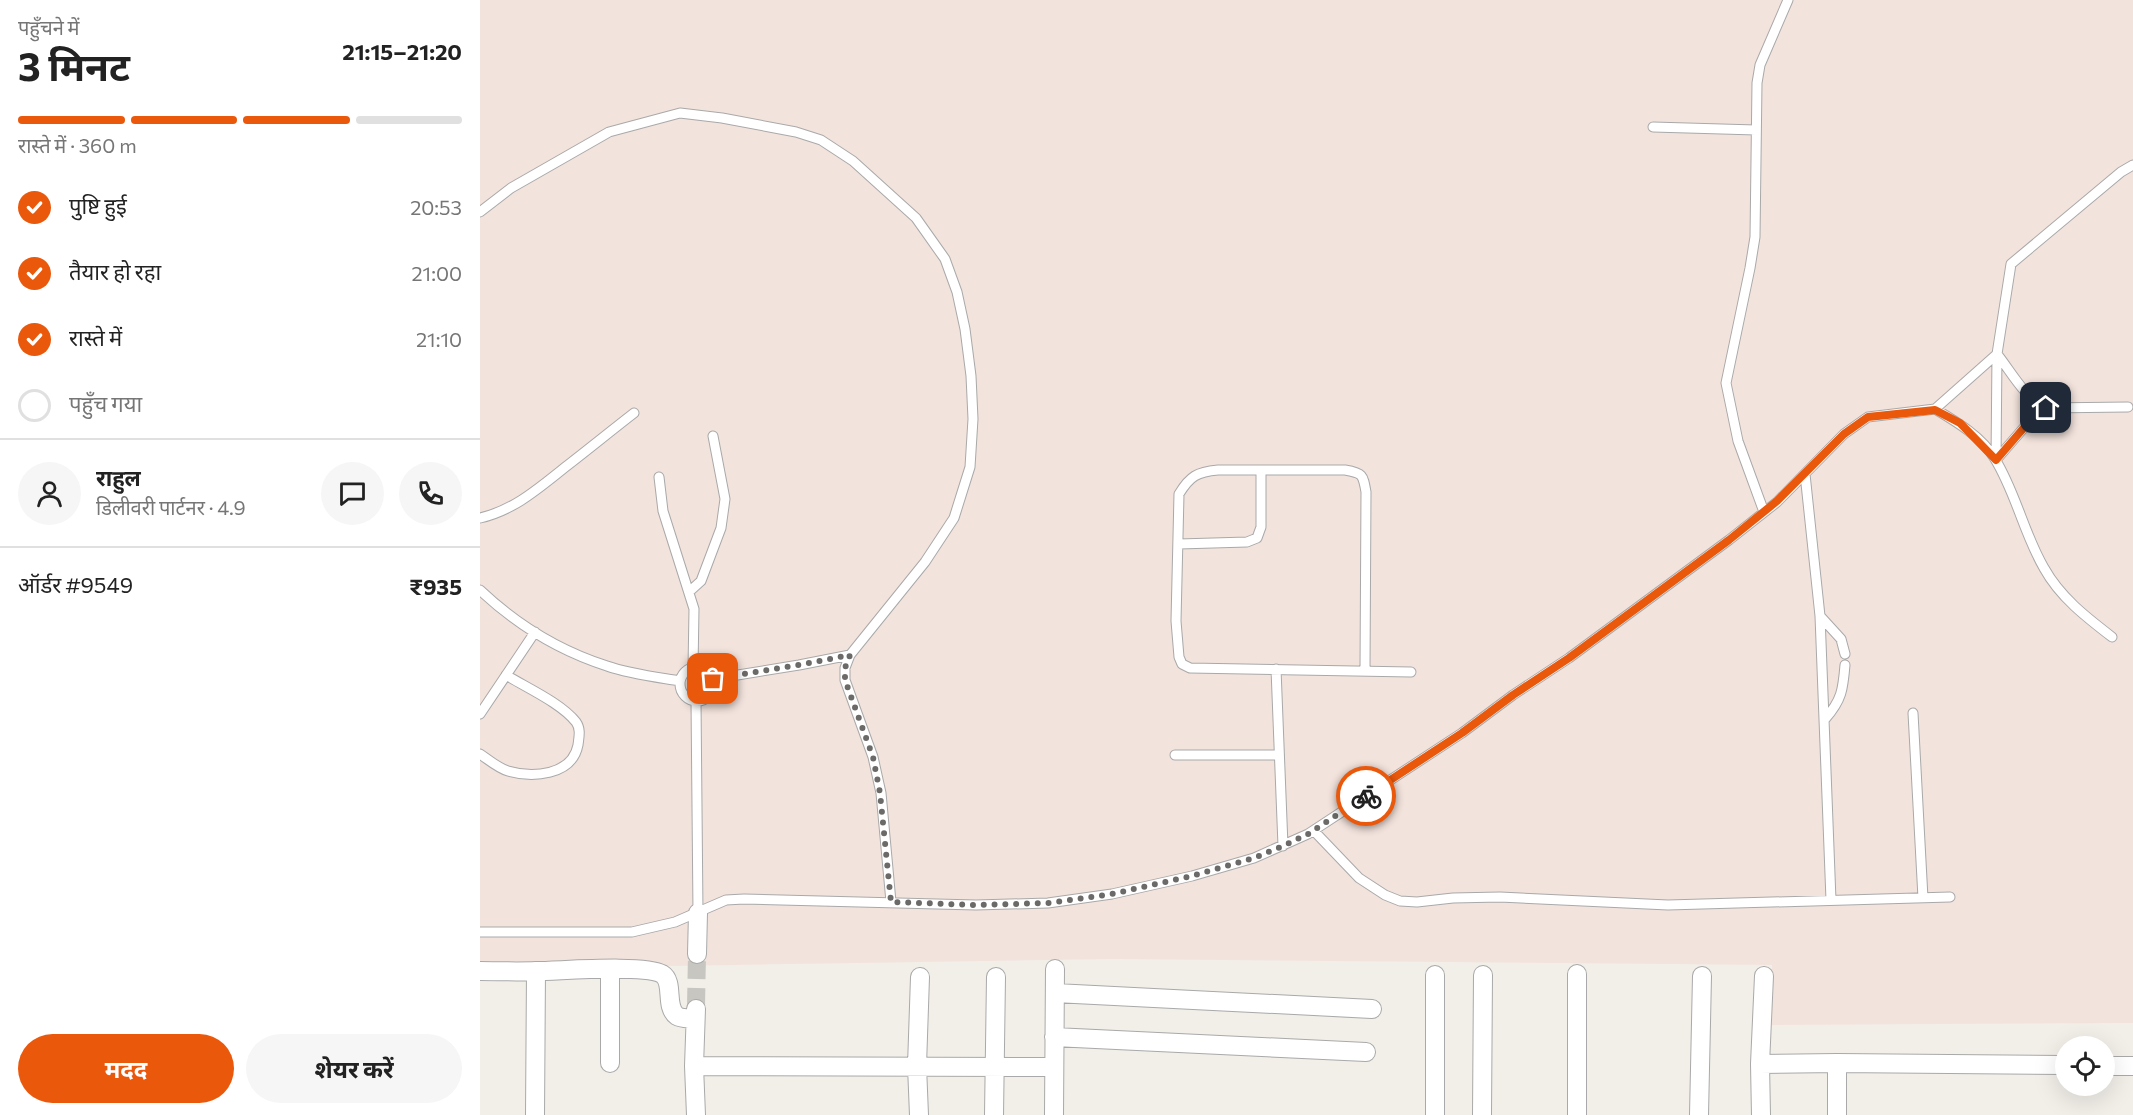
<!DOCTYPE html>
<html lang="hi">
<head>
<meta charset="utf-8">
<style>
  body { margin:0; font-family:Commissioner,"Noto Sans Devanagari",sans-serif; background:#f6f6f6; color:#222; height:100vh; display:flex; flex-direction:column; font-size:22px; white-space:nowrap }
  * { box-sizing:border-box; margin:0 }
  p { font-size:20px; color:#767676 }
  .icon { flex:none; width:33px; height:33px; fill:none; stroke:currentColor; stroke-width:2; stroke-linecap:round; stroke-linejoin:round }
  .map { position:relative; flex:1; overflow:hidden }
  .details { display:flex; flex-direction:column; background:#fff; width:480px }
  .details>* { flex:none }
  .tools { position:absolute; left:1575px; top:1036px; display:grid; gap:12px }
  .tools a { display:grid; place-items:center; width:60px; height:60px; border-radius:50%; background:#fff; box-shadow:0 6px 24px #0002; font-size:30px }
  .pin { position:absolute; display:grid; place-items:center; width:51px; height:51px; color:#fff; margin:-26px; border-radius:12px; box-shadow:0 3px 9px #0006 }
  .courier { position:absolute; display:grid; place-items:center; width:60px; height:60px; margin:-30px; border:4px solid #ea580c; border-radius:50%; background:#fff; color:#222; box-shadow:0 2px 8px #0007 }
  .overview em { font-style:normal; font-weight:700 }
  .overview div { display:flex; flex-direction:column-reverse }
  .overview { display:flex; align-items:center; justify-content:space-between; height:102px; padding:0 18px }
  h1 { font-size:39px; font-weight:700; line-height:45px }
  .bar { display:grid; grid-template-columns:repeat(4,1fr); gap:9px 6px; align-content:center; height:72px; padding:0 18px }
  .bar i { height:8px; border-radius:4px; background:#e0e0e0 }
  .bar .on { background:#ea580c }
  .bar p { grid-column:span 4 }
  .line { display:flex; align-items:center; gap:15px; padding:0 18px; border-top:2px solid #e0e0e0 }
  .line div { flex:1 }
  .round { display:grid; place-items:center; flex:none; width:63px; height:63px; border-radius:32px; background:#f6f6f6 }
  ol { padding:0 18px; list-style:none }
  li { display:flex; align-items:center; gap:18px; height:66px }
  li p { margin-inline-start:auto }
  li .icon { padding:6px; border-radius:50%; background:#ea580c; color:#fff; stroke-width:4 }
  li:last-child { color:#767676 }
  li i { width:33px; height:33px; border:3px solid #e0e0e0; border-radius:50% }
  .action { display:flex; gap:12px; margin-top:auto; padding:12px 18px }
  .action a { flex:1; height:69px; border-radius:36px; background:#ea580c; color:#fff; font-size:24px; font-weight:700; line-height:69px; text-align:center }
  .action a+a { background:#f6f6f6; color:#222 }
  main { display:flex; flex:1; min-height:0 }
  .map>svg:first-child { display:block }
</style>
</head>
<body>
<main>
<section class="details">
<div class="overview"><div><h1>3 मिनट</h1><p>पहुँचने में</p></div><em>21:15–21:20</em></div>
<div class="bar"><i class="on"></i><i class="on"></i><i class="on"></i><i></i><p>रास्ते में · 360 m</p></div>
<ol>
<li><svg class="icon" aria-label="check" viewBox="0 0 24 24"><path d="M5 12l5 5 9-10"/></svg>पुष्टि हुई<p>20:53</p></li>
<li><svg class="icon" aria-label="check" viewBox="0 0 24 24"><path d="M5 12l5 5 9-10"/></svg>तैयार हो रहा<p>21:00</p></li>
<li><svg class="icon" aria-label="check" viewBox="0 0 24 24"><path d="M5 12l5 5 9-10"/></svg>रास्ते में<p>21:10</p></li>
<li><i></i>पहुँच गया</li>
</ol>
<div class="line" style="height:108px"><a class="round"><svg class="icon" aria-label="person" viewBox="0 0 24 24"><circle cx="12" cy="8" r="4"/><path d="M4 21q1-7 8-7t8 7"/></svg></a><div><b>राहुल</b><p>डिलीवरी पार्टनर · 4.9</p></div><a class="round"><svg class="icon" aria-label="chat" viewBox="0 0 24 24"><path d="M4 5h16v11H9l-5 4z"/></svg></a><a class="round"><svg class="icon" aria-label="phone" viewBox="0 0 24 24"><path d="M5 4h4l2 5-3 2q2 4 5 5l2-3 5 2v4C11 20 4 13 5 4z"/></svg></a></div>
<div class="line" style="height:78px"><div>ऑर्डर #9549</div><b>₹935</b></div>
<div class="action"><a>मदद</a><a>शेयर करें</a></div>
</section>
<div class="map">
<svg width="1653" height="1115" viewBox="0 0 1653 1115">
  <rect width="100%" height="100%" fill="#f2efe9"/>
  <path fill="#f3e3dd" d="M0,0H1653V1023L1292,1025V965L633,959L0,969Z"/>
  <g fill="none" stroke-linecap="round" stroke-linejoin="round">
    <path stroke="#c8c6c1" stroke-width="18" stroke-dasharray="18 9" stroke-linecap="butt" d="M216,1006L217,954"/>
    <defs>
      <path id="service" d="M1173,127L1276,130
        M0,212L31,188L129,132L200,113L242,118L316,132L341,140L373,161L436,218L465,259L477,292L485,329L491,376L493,419L490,467L474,518L445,562L370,655L365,668V680L393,757L401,793L411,902
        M1517,354C1532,373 1544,397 1566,408L1648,407
        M1455,409C1477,422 1502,437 1515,459C1536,493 1544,534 1564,568C1580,597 1606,617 1632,637
        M1516,460L1517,354
        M1516,460L1548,423L1566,408
        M1325,474L1340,616L1351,900
        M179,477L183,511L214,609L213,668
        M1284,512L1258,441L1246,383L1270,268L1275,237L1277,83L1280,65L1308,0
        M0,518C35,510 60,487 88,465C110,448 132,430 154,413
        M699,544L767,542L777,538L781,527V470
        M0,590C36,624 80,651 127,666C150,674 176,677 200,681
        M210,591L221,581L241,528L245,499L233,436
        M1340,616L1361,639L1365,654
        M200 684a17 17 0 1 1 34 0a17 17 0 1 1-34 0Z
        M796,669L803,846
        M885,671L886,492C883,475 883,473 865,470H738C717,472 710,476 699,494L696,621L699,657L702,664L710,668L931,672
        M233,679L319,665L370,655
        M216,701L218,913
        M1433,713L1443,898
        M0,714L55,632
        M1345,719C1362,700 1363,689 1365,665
        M0,754C9,760 18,768 28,771C52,778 92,776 98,745C99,737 101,729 96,722C81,703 47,688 26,675
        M695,755H799
        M834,831L879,878L905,895L920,901L937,902L973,898L1020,897L1188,905L1470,897
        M0,932H152L195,922L246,900L264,899L496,905L568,903L632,894L712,876L774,858L828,834L982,733L1033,695L1089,658L1249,540L1297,502L1364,434L1388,417L1455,409L1517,354L1531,264L1641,172L1653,165"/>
      <path id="minor" d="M217,954L218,913
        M0,971C19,971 37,972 56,971C80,971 164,964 182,974C195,982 184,1007 197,1016C202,1019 210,1018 215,1019
        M955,975V1115
        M575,993L892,1009
        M216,1009L214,1066L216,1115
        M574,1037L886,1052
        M130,1063V969
        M1280,1064L1357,1063L1586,1065
        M214,1066L574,1067
        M1624,1066H1653
        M55,1115L56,971
        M439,1115L437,1066L440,977
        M514,1115L516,977
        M574,1115L575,969
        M1002,1115L1003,975
        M1097,1115V974
        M1219,1115L1222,976
        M1281,1115L1280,1064L1284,976
        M1357,1115V1063"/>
    </defs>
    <use href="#service" stroke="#a9a9a9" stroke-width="11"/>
    <use href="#minor" stroke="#a9a9a9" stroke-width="20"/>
    <use href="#service" stroke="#fff" stroke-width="9"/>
    <use href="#minor" stroke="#fff" stroke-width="18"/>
  </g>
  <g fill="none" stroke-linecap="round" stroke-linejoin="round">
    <path stroke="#6b6a68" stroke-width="6" stroke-dasharray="0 10.8" d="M233,679L319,665L370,655L365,668V680L393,757L400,793L411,902L496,905L568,903L632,894L712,876L774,858L803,846L828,834L886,796"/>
    <path stroke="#ea580c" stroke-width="8" d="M886,796L982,733L1033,695L1089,658L1249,540L1297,501L1364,434L1388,417L1455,410L1480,423L1516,460L1548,423L1566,408"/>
  </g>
</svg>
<div class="tools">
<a><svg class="icon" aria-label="locate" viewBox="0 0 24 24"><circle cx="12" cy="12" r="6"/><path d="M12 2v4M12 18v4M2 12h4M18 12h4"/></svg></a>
</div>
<div class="pin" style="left:233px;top:679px;background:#ea580c"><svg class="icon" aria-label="bag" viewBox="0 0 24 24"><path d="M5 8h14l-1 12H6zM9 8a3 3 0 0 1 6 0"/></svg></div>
<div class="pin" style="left:1566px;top:408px;background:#1f2937"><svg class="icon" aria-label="home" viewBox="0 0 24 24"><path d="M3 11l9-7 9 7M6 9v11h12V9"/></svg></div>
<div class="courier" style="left:886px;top:796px"><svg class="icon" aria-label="bike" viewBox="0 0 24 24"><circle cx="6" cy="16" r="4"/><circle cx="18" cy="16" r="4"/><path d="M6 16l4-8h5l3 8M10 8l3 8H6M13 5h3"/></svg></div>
</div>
</main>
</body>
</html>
